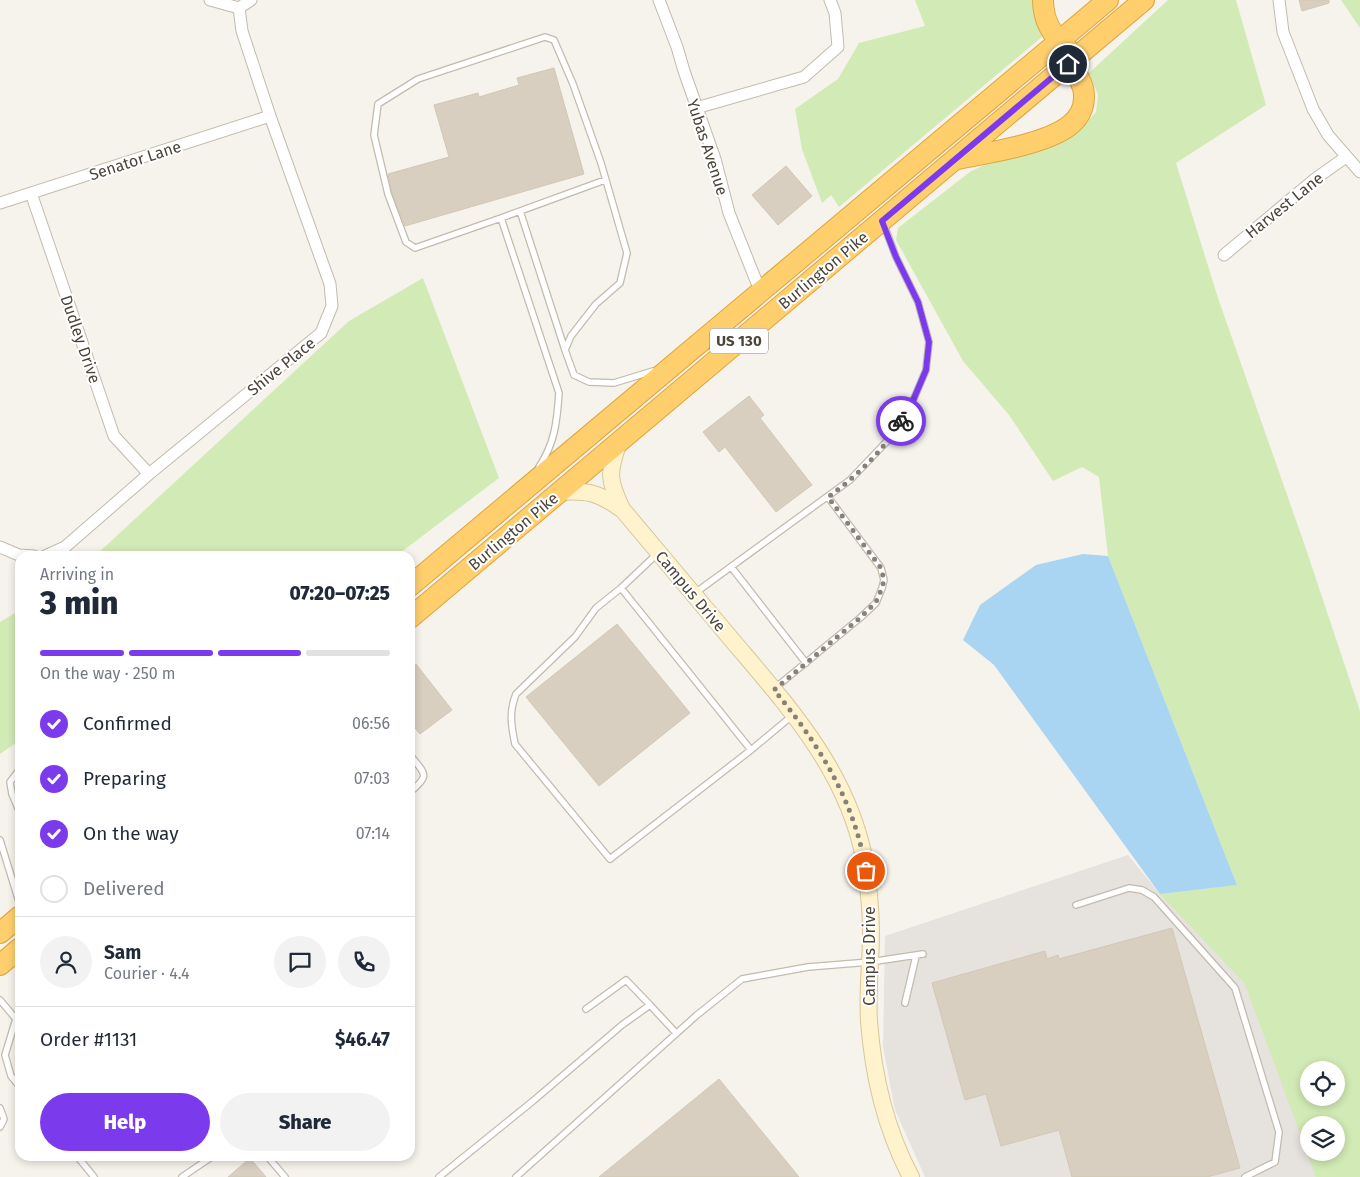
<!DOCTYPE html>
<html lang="en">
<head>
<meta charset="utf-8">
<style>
  body { margin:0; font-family:"Fira Sans",sans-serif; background:#f2f2f3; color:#1f2937; height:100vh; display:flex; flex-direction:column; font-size:19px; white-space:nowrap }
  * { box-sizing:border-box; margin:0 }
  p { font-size:16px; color:#747a83 }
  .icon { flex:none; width:28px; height:28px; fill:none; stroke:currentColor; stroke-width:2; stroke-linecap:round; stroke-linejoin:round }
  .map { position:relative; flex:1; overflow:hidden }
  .drawer { position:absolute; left:15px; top:551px; width:400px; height:610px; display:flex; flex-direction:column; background:#fff; border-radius:15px; box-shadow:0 2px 8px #0003 }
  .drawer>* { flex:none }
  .tools { position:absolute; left:1300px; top:1061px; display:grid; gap:10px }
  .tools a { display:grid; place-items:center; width:45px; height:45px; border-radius:50%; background:#fff; box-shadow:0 2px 8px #0003; font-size:25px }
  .pin { position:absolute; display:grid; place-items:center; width:42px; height:42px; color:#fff; margin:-21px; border:2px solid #fff; border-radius:50%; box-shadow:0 1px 5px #0007 }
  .courier { position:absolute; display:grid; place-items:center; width:50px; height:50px; margin:-25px; border:4px solid #7c3aed; border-radius:50%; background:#fff; color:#222; box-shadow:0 1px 6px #0007 }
  .overview em { font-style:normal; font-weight:800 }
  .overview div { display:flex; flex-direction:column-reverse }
  .overview { display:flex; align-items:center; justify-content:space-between; height:85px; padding:0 25px }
  h1 { font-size:32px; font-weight:800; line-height:38px }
  .bar { display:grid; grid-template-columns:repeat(4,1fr); gap:8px 5px; align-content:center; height:60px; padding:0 25px }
  .bar i { height:6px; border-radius:4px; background:#e0e1e3 }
  .bar .on { background:#7c3aed }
  .bar p { grid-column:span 4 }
  .line { display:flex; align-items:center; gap:12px; padding:0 25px; border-top:1px solid #e0e1e3 }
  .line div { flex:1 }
  .round { display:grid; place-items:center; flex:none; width:52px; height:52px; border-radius:26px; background:#f2f2f3 }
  ol { padding:0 25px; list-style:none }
  li { display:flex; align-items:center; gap:15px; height:55px }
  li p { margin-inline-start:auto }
  li .icon { padding:5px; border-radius:50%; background:#7c3aed; color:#fff; stroke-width:4 }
  li:last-child { color:#747a83 }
  li i { width:28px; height:28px; border:2px solid #e0e1e3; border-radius:50% }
  .button { display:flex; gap:10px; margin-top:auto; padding:10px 25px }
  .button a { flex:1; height:58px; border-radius:30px; background:#7c3aed; color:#fff; font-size:20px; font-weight:800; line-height:58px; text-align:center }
  .button a+a { background:#f2f2f3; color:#1f2937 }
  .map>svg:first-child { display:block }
</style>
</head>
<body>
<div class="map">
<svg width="1360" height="1177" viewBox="0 0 1360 1177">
  <rect width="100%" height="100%" fill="#f6f3ec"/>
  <path fill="#e6e2dd" d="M1128,855L1160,894L1237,885L1309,1125V1152L1334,1177H925L895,1110L883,1047L885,936Z"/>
  <path fill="#d2eab5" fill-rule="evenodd" d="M915,0H1035L1034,10L1043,36L839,207L831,195L822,203L802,149L795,109L838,79L859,43L925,26Z
    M1168,0H1236L1266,105L1176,163L1218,298L1305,546L1360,711V1177H1316L1245,984L1160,894L1237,885L1108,556L1099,477L1082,467L1053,481L1009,415L963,361L896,240L898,228L971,171L999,159L1077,133L1096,112L1098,95L1089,73ZM1309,1070H1336V1098H1309ZM1309,1125H1336V1152H1309Z
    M1341,0H1360V28Z
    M423,278L499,478L396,556H97L96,555L349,321Z
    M20,610V740L0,754V622Z"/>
  <path fill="#a9d4f2" d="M1083,554L1108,556L1237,885L1160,894L994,665L963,640L980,605L1036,565Z"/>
  <path fill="#d8cfc1" stroke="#d3c7b4" d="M1299,0H1329V3L1302,11Z
    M554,68L584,174L405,226L392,193L388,174L449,157L434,105L478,93L479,97L519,85L517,78Z
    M786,166L812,196L778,225L752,195Z
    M749,396L764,415L760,418L812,485L776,512L725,447L719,452L703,432Z
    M617,624L690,713L599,786L526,697Z
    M416,664L452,710L420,734L410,722V669Z
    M1172,928L1240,1168L1207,1177H1072L1059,1130L1001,1146L986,1094L965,1100L932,983L1045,951L1047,959L1058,955L1059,959Z
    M719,1079L799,1177H599Z
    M250,1158L266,1177H228Z"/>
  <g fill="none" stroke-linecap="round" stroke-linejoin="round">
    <defs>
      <path id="lane" d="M520,211L565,350
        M501,218L605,180
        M539,467C555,443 557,421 559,393L501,218L415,248L406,242L388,194L374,135L378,104L418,79L545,37L554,40L573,84L601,163L627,253L620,283L596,304L571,336L565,350L574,375L589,382L614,383L653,371
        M657,554L621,588L751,750L793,715
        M732,568L806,663
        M621,588L596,608L575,637L516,694C509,711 511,725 515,744L610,859L751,750
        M695,593L850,480L893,435L912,403L926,370L929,342L918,302L896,257L884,225
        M775,688L860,618L876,603L882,588L884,580L881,568L828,497
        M410,755C425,774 431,775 410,792
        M20,769L10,782L12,794L20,813
        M0,840L20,905
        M1076,905L1129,888L1142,890L1154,897L1235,988L1279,1132L1275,1162L1245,1177
        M0,1000L16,1019H18
        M905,1003L916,956
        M586,1009L626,980L650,1005
        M16,1019L5,1055L11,1076L20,1087
        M0,1108L4,1119L0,1127
        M77,1156L94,1177
        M267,1156L285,1177
        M182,1177L213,1156
        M439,1177L533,1101L622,1025L650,1005L676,1033
        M516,1177L697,1015L742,979L808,967L870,962L923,954"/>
      <path id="street" d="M210,0L239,8
        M659,0L677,47L684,71L715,159L729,213L761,293
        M1279,0L1283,32L1313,109L1328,135L1360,172
        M239,8L251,0
        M696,108L804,77L838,47L835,13L830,0
        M31,193L114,436L149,474
        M0,203L270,116
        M1224,255L1315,179L1346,157
        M0,547L19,555L34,556
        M45,556L65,547L149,474L321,333L332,306L330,284L270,116L242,31L239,8"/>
      <path id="secondary" d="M619,442C608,472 608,480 622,509C658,552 695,596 732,640C787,705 847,770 864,858C868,882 871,908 871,933C871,962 867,992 869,1021C873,1075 885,1128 911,1177
        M559,492C586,490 597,492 620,508"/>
      <path id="highway" d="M1043,0C1043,21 1052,36 1068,49
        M957,159C987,153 1047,144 1070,125C1082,116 1086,102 1083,88C1079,75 1070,62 1057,56
        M410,586L1108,0
        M410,618L1144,0
        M0,933L20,916
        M0,965L20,948"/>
    </defs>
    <use href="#lane" stroke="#c2bbae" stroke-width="8"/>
    <use href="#street" stroke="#c2bbae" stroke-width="13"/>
    <use href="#secondary" stroke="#d6c79b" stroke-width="18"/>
    <use href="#highway" stroke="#e0a43c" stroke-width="22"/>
    <use href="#lane" stroke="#fff" stroke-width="5.5"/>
    <use href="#street" stroke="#fff" stroke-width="11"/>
    <use href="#secondary" stroke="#fff3cd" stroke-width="16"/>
    <use href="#highway" stroke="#ffcf6e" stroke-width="20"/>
  </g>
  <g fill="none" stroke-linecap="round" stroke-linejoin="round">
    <path stroke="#878178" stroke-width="5" stroke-dasharray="0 9" d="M866,871C855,801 818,743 774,690L860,618L876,602L882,588L884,580L881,568L828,497C856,477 883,451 901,421"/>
    <path stroke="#7c3aed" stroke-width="6" d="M901,421L912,403L926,370L929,342L918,302L896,257L882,221L1068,64"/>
  </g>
  <g text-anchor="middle" stroke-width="4" stroke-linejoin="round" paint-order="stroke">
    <rect fill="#fff" stroke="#817c74" stroke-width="1" x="710" y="328.5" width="58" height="25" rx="4"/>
    <g font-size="15" font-weight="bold" fill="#4b4439">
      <text x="739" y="346">US 130</text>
    </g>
    <g font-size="16" fill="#4b4439" stroke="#fff">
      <text transform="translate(708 147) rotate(72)" y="6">Yubas Avenue</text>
      <text transform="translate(135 160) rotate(-18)" y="6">Senator Lane</text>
      <text transform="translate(1284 205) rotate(-39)" y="6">Harvest Lane</text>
      <text transform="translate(823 270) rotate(-40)" y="6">Burlington Pike</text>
      <text transform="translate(81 339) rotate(71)" y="6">Dudley Drive</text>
      <text transform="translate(281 366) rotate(-39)" y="6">Shive Place</text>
      <text transform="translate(513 531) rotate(-40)" y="6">Burlington Pike</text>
      <text transform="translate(691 591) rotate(50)" y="6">Campus Drive</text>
      <text transform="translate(869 956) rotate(-90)" y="6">Campus Drive</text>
    </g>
  </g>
</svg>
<div class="tools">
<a><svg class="icon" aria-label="locate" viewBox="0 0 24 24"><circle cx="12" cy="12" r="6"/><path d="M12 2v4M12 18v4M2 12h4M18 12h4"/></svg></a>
<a><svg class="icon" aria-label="layers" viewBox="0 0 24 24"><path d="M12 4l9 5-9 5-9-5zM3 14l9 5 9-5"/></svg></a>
</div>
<div class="pin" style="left:866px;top:871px;background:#ea580c"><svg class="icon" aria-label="bag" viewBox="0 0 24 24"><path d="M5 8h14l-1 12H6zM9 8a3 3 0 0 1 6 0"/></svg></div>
<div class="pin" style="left:1068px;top:64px;background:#1f2937"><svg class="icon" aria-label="home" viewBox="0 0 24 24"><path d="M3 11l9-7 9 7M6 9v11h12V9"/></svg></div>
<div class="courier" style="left:901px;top:421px"><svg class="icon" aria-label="bike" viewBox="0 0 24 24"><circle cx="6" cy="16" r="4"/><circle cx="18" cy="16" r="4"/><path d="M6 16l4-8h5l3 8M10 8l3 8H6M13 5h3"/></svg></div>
<section class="drawer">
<div class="overview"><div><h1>3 min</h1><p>Arriving in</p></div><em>07:20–07:25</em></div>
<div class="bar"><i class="on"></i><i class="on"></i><i class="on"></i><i></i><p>On the way · 250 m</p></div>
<ol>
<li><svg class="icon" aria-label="check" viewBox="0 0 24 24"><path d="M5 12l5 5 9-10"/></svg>Confirmed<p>06:56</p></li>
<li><svg class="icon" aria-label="check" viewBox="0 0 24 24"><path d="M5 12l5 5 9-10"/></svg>Preparing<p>07:03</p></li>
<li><svg class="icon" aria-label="check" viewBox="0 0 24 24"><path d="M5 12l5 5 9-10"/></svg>On the way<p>07:14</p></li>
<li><i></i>Delivered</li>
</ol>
<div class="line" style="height:90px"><a class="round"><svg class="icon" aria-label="person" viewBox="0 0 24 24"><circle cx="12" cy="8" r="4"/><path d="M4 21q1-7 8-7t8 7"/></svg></a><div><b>Sam</b><p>Courier · 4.4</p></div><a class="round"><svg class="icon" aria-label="chat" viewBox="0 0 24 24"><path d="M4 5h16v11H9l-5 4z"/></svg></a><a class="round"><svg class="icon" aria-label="phone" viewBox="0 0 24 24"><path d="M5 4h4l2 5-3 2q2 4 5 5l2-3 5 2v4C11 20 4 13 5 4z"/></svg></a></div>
<div class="line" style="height:65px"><div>Order #1131</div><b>$46.47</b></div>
<div class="button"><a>Help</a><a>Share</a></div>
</section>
</div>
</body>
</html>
